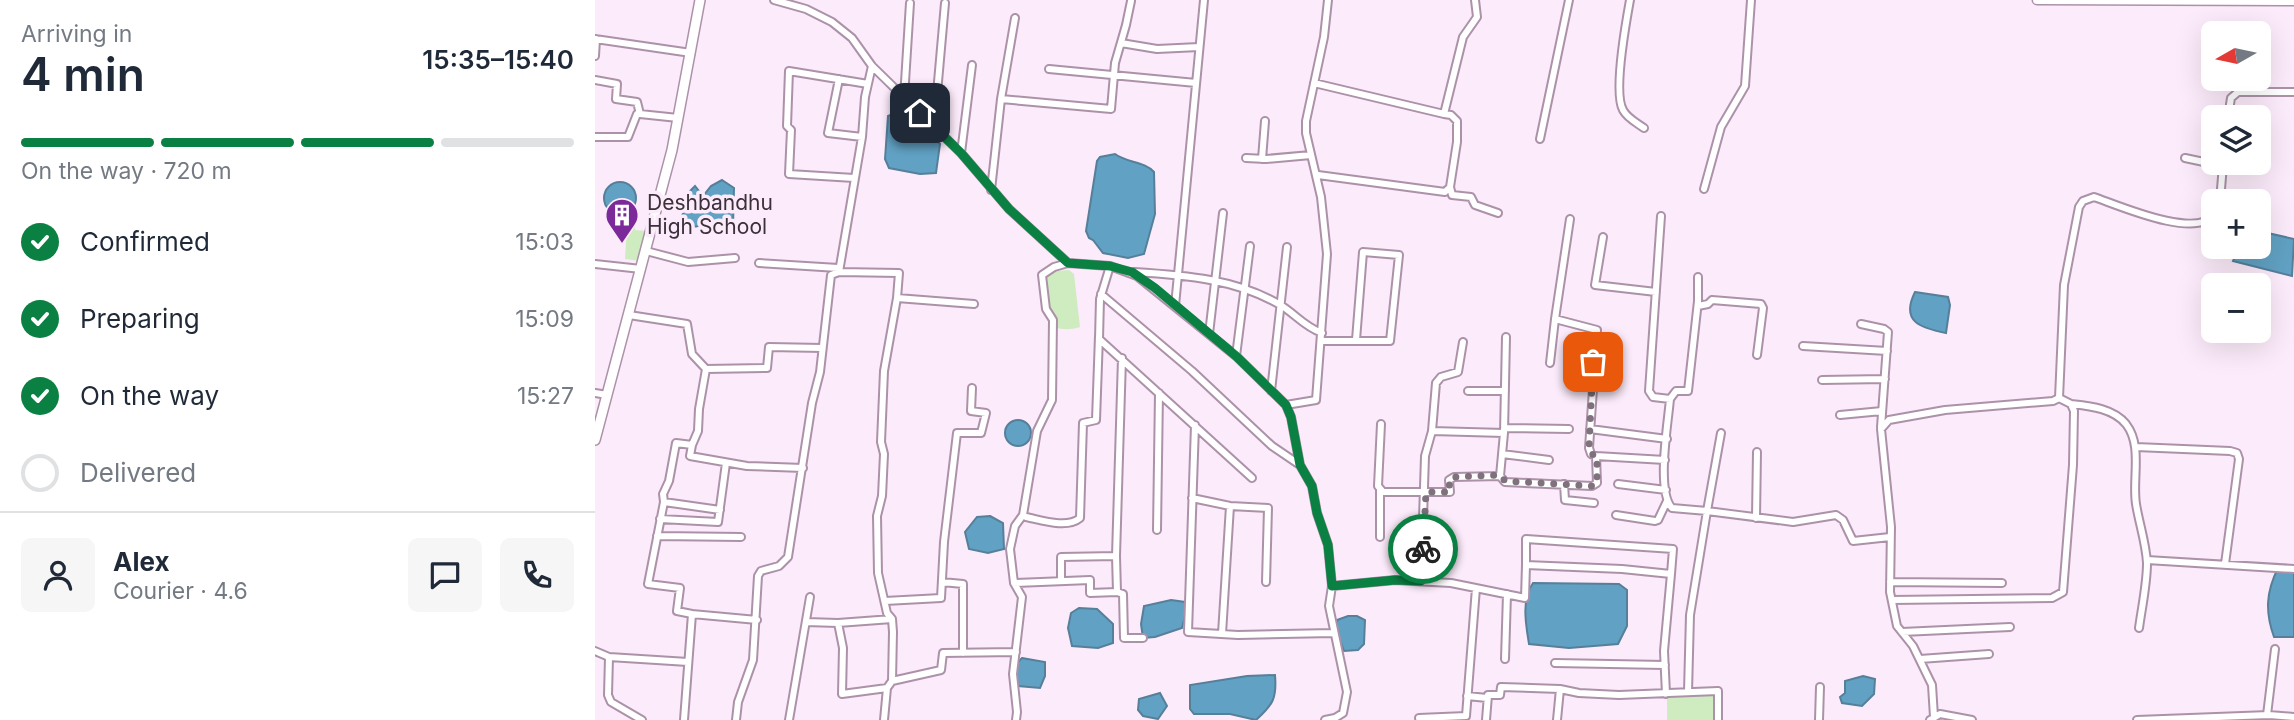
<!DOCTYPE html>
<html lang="en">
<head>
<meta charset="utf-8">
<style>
  body { margin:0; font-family:Inter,sans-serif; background:#f6f6f7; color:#1f2937; height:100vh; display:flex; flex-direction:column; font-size:26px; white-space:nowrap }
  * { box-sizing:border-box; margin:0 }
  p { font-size:23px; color:#747a83 }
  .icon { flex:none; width:38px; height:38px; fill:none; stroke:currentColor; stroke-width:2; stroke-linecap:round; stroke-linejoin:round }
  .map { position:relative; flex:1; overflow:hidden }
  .side { display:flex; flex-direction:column; background:#fff; width:595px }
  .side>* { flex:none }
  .needle { width:46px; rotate:261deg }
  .fabs { position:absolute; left:1606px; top:21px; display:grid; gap:14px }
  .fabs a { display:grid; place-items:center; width:70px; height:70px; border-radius:10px; background:#fff; box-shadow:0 7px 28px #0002; font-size:35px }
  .pin { position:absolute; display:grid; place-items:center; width:60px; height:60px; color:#fff; margin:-30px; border-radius:14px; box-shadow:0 4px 10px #0006 }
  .courier { position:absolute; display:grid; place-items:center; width:70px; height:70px; margin:-35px; border:5px solid #0b8043; border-radius:50%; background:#fff; color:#222; box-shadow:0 2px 9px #0007 }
  .summary em { font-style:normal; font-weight:600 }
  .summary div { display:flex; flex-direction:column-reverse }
  .summary { display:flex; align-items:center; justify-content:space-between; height:119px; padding:0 21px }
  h1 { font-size:46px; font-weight:600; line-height:52px }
  .bar { display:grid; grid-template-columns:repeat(4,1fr); gap:10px 7px; align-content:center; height:84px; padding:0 21px }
  .bar i { height:9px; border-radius:5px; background:#e0e1e3 }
  .bar .current { background:#0b8043 }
  .bar p { grid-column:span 4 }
  .line { display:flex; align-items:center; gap:18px; padding:0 21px; border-top:2px solid #e0e1e3 }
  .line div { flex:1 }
  .round { display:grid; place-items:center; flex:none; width:74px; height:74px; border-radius:10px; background:#f6f6f7 }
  ol { padding:0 21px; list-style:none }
  li { display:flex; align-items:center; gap:21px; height:77px }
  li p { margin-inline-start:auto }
  li .icon { padding:7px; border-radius:50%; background:#0b8043; color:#fff; stroke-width:4 }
  li:last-child { color:#747a83 }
  li i { width:38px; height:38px; border:4px solid #e0e1e3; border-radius:50% }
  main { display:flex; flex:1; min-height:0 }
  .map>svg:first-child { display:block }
</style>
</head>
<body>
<main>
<section class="side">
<div class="summary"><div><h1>4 min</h1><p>Arriving in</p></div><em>15:35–15:40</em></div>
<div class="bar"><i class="current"></i><i class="current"></i><i class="current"></i><i></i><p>On the way · 720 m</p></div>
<ol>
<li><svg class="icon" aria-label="check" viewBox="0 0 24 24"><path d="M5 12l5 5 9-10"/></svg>Confirmed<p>15:03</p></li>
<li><svg class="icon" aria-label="check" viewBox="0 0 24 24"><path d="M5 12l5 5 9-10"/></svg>Preparing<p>15:09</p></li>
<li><svg class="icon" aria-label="check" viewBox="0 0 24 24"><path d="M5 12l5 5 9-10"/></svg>On the way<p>15:27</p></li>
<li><i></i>Delivered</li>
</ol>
<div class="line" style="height:126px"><a class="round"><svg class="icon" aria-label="person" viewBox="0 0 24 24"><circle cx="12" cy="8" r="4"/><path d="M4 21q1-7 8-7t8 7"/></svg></a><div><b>Alex</b><p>Courier · 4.6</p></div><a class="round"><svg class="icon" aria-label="chat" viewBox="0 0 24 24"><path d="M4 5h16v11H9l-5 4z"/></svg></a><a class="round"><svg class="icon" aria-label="phone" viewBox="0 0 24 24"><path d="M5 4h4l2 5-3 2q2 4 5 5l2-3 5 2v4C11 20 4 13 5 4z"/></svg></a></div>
</section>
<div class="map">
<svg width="1699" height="720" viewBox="0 0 1699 720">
  <rect width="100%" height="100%" fill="#fcebfa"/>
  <path fill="#cfecc1" d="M32,226L40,227V230L52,231L46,261L30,259Z
    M474,270L479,274L485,327C476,330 468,330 459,327C454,311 448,294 450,277L461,271Z
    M1124,692L1125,720H1072V695Z"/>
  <path fill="#61a1c3" stroke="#567f9a" stroke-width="2" d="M310,109C325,118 332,132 345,144L341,173L325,174L294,168L290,159L293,116Z
    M520,154C532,163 549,161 559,172L560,214L549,254L533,258L508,253L498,240L494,238L491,231L502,161L505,157Z
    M127,180L139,188L138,225L88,227L85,220L90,209L84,202L100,186L108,196L116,186Z
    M9 198a16 16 0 1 1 32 0a16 16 0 1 1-32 0Z
    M1664,231L1699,239L1697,276L1638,261L1644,247H1664Z
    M1320,292L1353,297L1355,305L1351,333C1326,328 1305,322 1320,292Z
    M410 433a13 13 0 1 1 26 0a13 13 0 1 1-26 0Z
    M395,516L408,523L409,549L393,553L374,549L370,532L382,517Z
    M1683,568H1699V637H1679C1670,612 1671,592 1683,568Z
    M938,583L1024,584L1032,590V626L1023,644L974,648L934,644C931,625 926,600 938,583Z
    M576,600L590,602L592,608L587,628L560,637L548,638L546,624L549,606Z
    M484,608L502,609L518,624V643L503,648L477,646L473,628L476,613Z
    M753,616H762L770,620L769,644L763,650L749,651L741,629L742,620Z
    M427,658L450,662V676L445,688L423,686C419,674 417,667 427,658Z
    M680,675C682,698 678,705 661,720L635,714H599L595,709V685L652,676Z
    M1268,676L1280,679L1279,694L1267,706L1247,703L1245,697L1250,693V681Z
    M565,693L572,706L563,719L548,716L543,710L544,699Z"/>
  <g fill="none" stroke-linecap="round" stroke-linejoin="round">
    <defs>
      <path id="minor" d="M179,0L211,9L237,22L257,38L277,66L366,153L414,209L473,263L515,266L542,276L641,356L691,405
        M1035,0C1031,22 1018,92 1028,110C1032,118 1042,123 1049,128
        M0,39L96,53
        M526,43L562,49L604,47
        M0,56L1,39
        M277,66L270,97L267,137L244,272L304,273L302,298L379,304
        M454,69L601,83
        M244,79L233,133L267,137
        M0,80L22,84L21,99L42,102L45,114
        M719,83L849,114L868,37L882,17L880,0
        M309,98L315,3
        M406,99L516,109L520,63L531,25L536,1
        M45,114L83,118
        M1633,117L1636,98L1643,92H1699
        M339,127L350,3
        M0,137H33L42,114H45
        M945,139L974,0
        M366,153L377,65
        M651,158L671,159L716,155
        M1590,158L1628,166
        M667,159L670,121
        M723,175L850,192L855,187L862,142V121L856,115L849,114
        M259,178L194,174L196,130L192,126L194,71L273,84
        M855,187L857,195L876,197L880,205L903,213
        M1109,189L1126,127L1150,86L1156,0
        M396,190L406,99L420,18
        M1625,201L1628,165
        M1066,216L1054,391L1058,397L1075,399
        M1008,237L1000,285L1061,292
        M51,251L93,262L140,258
        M164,263L243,268
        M473,263L459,267L447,275L451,309L458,320L457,400L442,431L428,515L431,517C446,520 472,529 485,518L488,423L501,420L504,336
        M0,264L46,269
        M515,266L505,299L504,339L657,478
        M539,272C589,275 643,279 687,306C701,315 710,327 727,333
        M506,294L597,371L677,446L705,465
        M580,306L609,0
        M1103,306L1113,304L1117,300L1166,304L1168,308L1162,355
        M34,315L92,324L97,354L111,369
        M1266,324L1289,329L1293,332L1286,427
        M614,334L628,213
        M726,341H795L804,255L768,252L761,340
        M1208,346L1292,351
        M641,356L655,246
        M955,363L960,319
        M1227,380L1290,379
        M676,391L692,247
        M873,391H910
        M0,393L12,395
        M1476,404C1494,406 1518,408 1531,424C1548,446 1537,478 1541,504C1544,523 1551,543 1552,563C1552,584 1547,606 1544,628
        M1245,415L1287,411
        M786,424L783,486L788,492H855L854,480L859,477L905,476L909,433L837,431
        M600,425L593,632L643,635L738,633
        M909,428L974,429
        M995,429L1072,439
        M909,433L911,337
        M1126,433L1112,511L1198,522L1241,515L1248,520L1258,541L1295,537
        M97,445L103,431L104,409L111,369L172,368L174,347L227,348
        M1541,447L1635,451L1642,453L1644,459L1630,564
        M907,454L954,460
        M1001,456L1070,460
        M905,476L910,482L997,486L1002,483L1001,456L996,454L994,448L1002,330L960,319L975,219
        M969,484L970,500L999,503
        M1023,484L1071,490
        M597,498L635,506L673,508L671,582
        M69,502L125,510
        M1021,515L1060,521L1063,520L1072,501
        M1161,518L1162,452
        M65,519L123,522L131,463
        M562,530L564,393
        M62,536L146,537
        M785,537V490
        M1552,560L1699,569
        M931,565V539L1078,549L1076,574
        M466,581V557L521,556
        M826,581L830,456L837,431L841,383L846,377L863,372L868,342
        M347,582L368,584V653
        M1295,582L1407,583
        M419,583L495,580V593L522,592L528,594L529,638H548
        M737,586L800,580L856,583L930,598L931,565L1027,569L1076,574L1069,651L1071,694
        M522,592L521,556L527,358
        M1297,600L1457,598L1468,592L1478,465L1479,411L1476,404L1464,398
        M290,601L346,598L349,542L362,433H386L391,413L376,411L377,388
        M97,614L82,611L85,588L53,584L69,502L68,494L74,481L81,443L97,445L95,456L152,466L208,468
        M211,622L243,623
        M1307,632L1415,627
        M627,634L635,506
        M0,651L14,657L13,695L16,702L47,720
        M14,657L93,662
        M910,659L912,594
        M1325,659L1394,654
        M960,663L1070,665
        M297,681L346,670L348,653L421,652
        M292,688L247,694L248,648L243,623L297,619
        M1093,692L1095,615L1112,511L1077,508C1061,491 1073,423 1075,399L1081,391H1093L1103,301V277
        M872,696L892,698
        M1672,715L1680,649
        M1339,717L1337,685L1318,646L1302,626L1295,592L1296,527L1286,429L1294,420L1350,410L1458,401L1464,398L1469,285L1484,207L1488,201L1499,197C1525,206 1600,239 1619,215
        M824,718L871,716L881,588
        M89,720L97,614L162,620
        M141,720L143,702L158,660L163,576L166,571L184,566L193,557L217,403L225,372L236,275L244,272
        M194,720L215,597
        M289,720L292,688L297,681L298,632L297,619L292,613L283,573L282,516L287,496L289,454L286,442L289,371L302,298
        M421,720L422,712L418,674L427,597L419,583L415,549L420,526L428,515
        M730,720L740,718L748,713L752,692L734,606L737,586L733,545L722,513L717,486L705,465L696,417L691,405L721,400L732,254L726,197L711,133V121L729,37L733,0
        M891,720L893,695H905L906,687L965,689L984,693L1024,695L1123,691V720
        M962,720L965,689
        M1224,720L1225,687
        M1335,720L1345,714L1377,720
        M1542,720L1674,715L1699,717"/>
      <path id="tertiary" d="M1442,0L1699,1"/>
      <path id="secondary" d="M0,440L77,150L105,0"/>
    </defs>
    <use href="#minor" stroke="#ac92a9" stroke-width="10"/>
    <use href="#tertiary" stroke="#ac92a9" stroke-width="11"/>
    <use href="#secondary" stroke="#ac92a9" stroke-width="12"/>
    <use href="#minor" stroke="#fff" stroke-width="6"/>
    <use href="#tertiary" stroke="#fff" stroke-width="8"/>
    <use href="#secondary" stroke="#fff" stroke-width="9"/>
  </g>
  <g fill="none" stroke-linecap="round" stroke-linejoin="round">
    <path stroke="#7f727d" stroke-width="7" stroke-dasharray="0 12.6" d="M828,549L831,492H855L854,480L859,477L905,475L910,481L997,486L1002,483V456L996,454L994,448L998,362"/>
    <path stroke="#0b8043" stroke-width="9" d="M325,113L366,153L414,209L473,263L515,266L537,272L560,288L641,356L691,405L696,417L705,465L717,486L722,513L733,545L737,586L800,580L826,581L828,549"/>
  </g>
  <defs>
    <symbol id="building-pin" viewBox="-11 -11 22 30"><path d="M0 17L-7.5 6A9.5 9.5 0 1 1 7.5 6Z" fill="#7c2a9a" stroke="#fcebfa"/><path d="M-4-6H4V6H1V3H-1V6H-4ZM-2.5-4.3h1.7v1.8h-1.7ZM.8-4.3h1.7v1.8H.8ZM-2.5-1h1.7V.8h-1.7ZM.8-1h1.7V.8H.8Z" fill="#fff"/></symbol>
  </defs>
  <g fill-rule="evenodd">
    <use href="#building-pin" x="8" y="196" width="38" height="52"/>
  </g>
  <g text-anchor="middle" stroke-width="7" stroke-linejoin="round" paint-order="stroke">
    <g font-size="21" fill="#3c313a" stroke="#fcebfa" text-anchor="start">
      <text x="52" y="210">Deshbandhu<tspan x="52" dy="24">High School</tspan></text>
    </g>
  </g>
</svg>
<div class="fabs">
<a><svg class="needle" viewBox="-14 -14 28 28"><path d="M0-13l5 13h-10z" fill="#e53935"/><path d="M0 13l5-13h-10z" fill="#747a83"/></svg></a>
<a><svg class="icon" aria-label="layers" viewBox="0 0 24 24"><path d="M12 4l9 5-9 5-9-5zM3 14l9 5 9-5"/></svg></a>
<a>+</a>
<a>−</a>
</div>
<div class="pin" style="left:998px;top:362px;background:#ea580c"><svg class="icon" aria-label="bag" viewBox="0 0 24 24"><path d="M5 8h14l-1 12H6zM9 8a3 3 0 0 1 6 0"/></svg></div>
<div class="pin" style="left:325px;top:113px;background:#1f2937"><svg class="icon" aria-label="home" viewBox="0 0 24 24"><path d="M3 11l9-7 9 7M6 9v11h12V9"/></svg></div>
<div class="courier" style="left:828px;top:549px"><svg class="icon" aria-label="bike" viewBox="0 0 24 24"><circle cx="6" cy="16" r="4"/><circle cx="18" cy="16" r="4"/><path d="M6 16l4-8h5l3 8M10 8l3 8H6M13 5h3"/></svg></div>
</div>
</main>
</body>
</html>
